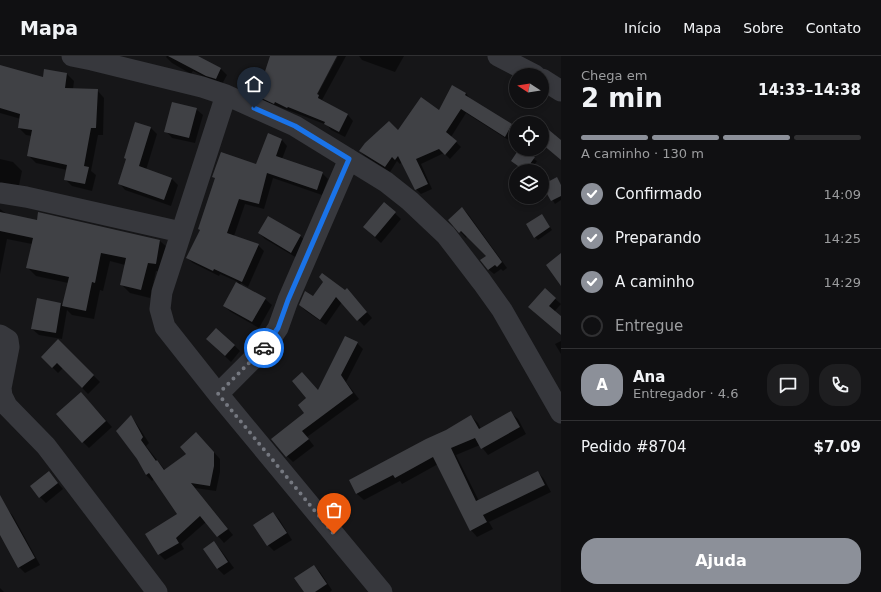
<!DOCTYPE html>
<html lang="pt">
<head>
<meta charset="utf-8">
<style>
  body { margin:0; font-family:"DejaVu Sans",sans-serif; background:#1e1e20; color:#f1f3f6; height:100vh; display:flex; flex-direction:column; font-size:15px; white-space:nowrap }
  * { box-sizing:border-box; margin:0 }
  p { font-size:13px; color:#9c9d9f }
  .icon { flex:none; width:22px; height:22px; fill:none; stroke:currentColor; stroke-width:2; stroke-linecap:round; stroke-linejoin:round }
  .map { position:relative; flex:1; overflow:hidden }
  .panel { display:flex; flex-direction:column; background:#101012; width:320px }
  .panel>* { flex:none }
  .needle { width:26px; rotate:282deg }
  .fabs { position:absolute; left:509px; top:12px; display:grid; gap:8px }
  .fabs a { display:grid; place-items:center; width:40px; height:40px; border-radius:50%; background:#101012; box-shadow:0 2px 6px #0003,0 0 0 1px #303032; font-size:20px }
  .pin { position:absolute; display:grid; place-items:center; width:34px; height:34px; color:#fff; margin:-41px -17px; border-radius:50% 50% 50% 0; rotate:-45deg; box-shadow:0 0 4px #0007 }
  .pin .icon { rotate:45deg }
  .courier { position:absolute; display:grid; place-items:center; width:40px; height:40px; margin:-20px; border:3px solid #1a73e8; border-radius:50%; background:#fff; color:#222; box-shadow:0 1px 5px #0007 }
  .head em { font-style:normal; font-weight:700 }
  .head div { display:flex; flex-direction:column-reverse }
  .head { display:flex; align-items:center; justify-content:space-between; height:68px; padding:0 20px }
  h1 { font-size:26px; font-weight:700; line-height:30px }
  .bar { display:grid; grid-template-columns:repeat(4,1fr); gap:6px 4px; align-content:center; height:48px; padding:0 20px }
  .bar i { height:5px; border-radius:3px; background:#303032 }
  .bar .selected { background:#8c9099 }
  .bar p { grid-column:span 4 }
  .line { display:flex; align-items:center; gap:10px; padding:0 20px; border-top:1px solid #303032 }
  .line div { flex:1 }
  .round { display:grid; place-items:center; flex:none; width:42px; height:42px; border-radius:16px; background:#1e1e20 }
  ol { padding:0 20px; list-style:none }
  li { display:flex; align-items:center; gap:12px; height:44px }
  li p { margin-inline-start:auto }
  li .icon { padding:4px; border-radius:50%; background:#8c9099; color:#fff; stroke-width:4 }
  li:last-child { color:#9c9d9f }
  li i { width:22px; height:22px; border:2px solid #303032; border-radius:50% }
  .primary-button { display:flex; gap:8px; margin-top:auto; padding:8px 20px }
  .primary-button a { flex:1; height:46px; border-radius:16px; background:#8c9099; color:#fff; font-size:16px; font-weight:700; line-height:46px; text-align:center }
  header { display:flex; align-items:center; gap:24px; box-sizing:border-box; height:56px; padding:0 20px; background:#101012; border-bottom:1px solid #303032 }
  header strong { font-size:19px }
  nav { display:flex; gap:22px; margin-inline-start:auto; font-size:14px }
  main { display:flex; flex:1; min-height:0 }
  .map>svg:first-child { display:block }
</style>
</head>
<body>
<header>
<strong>Mapa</strong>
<nav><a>Início</a><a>Mapa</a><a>Sobre</a><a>Contato</a></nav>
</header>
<main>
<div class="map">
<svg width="561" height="536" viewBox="0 0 561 536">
  <rect width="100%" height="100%" fill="#161618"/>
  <path fill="#0007" d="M167,0H197L221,13L227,19L222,28L213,25L193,15L191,18L172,7L166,1Z
    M271,0H336L314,42L315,43L338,0H346L322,44L348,59L353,65L345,81L331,74L327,69L264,45L258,40Z
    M359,0H404L395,16L362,4Z
    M0,14L43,22L67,18L74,25L73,33L97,34L104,42L103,79H98L91,115L96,119L92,135L72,130L65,123L67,114L36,107L28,99L32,80L26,79L19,72L21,63L0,57Z
    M453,30L466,37L470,43L512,69L516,75L510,85L466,57L451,81L461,91L450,103L444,97L421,108L432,133L421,138L416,133L402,106L400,108L397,105L390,116L365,100L360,95L439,55Z
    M196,53L203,59L195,87L172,82L166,75Z
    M151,72L157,78L146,114L172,123L178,129L171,150L125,134L119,127L127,104L125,102Z
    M282,84L287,90L282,103L322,117L328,123L322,139L273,122L264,153L245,148L234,180L258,189L264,195L248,231L241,227L240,229L265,243L272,249L259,272L231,256L224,250L238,226L220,218L219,220L193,207L187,202L201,175L199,173Z
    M520,93L537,105L530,115H526L515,107Z
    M0,103L13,106L22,115L18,134L0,138Z
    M558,125L561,129V144L555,148L546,133Z
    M385,148L401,163L381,187L364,171Z
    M462,152L468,158L507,212L503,215L501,213L494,218L488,213L487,200L467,180L466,182L449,164Z
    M0,153L8,159L37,165L39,157L160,185L169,193L164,216L156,215L150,242L130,237L121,228L125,209L110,205L103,235L100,234L94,263L72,259L67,254L62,283L39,279L32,273L38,244L61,247L64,250L68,227L36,220L27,211L32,188L7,183L0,218Z
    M542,159L552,174L538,184L535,181Z
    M268,161L300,180L307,186L297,202L265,183L259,177Z
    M545,234L561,248L554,256L561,262V279L534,256Z
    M353,240L372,262L364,270L342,246L326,269L306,255L300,249L313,241Z
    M207,283L234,289L240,295L231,306Z
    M58,284L100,326L88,338L63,312L58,317L42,301Z
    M561,285V298L555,288Z
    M357,287L363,293L346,326L359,343L307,381L314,390L293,406L287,400L306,357L318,335Z
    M81,337L112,371L89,392L83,386Z
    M511,357L518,363L526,378L488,399L480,389L456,399L479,445L538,416L544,423L551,436L489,466L493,473L477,481L471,474L438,408L402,428L400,425L364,444L357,438L350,424L446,375L471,360L478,367L481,373Z
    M131,361L136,367L149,387L146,390L165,414L187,398L202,383L220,403V416L216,435L195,432L233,479L224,487L206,466L181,488L184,493L165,504L159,498L178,458L154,423L152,425L146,419Z
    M49,416L63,433L46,447L40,441Z
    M7,453L13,460L40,509L25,517L19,511L0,477V458Z
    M273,457L279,463L292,484L274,495L268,489Z
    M214,487L220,493L234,512L224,519L218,513L204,494Z
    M314,510L320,516L332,534L330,536H305Z
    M0,532L4,536H0Z"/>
  <path fill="#404145" d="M168,0H198L221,12L216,23L206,20Z
    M270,0H337L317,38L319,39L318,42L348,58L339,76L324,68L325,66L288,51L287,52L275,46L274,48L257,40Z
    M0,9L43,21L44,13L67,17L65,32L98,33L96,72H91L84,110L89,111L85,128L64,124L67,109L27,100L32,74L18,72L20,58L0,52Z
    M452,29L466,37L465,39L512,68L505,81L461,53L446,76L457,85L445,99L439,93L416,103L428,128L415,134L398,100L395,104L392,101L385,111L359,95L365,87L389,65L398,74L421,41L439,54Z
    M172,46L197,52L189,82L164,76Z
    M135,66L151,71L139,110L172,122L164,144L118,128L126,103L124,102Z
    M549,74L561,84V104L542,88V83Z
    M268,77L282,83L276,100L323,116L317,134L267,117L259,148L239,143L227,177L259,188L242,226L214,213L213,215L186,202L200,174L198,173L215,122L212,121L221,96L256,108Z
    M519,93H523L535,101L525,115L511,105Z
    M557,121L561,129V140L551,145L542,129Z
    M384,146L396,156L375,181L363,171Z
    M462,151L502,206L497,211L495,209L488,214L480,204L486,200L461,175L459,177L448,164Z
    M0,156L37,164L38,156L160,184L156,208L148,207L141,234L120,229L126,202L101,197L95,227L92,226L86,255L62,250L69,221L26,212L33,182L0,175Z
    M542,158L550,171L534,182L526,168Z
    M268,160L301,179L291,197L258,177Z
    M561,197V230L546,209Z
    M322,217L345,234L347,232L367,256L357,265L336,241L320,264L299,249L305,235L313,240L323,226L319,221Z
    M236,226L266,242L252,266L223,250Z
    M545,232L556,242L549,250L561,260V279L528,251Z
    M37,242L61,247L56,277L31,273Z
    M216,272L235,289L225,300L206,283Z
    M345,280L358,286L341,319L353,337L302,375L309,383L286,401L271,383L304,357L298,349L306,342L292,325L302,316L318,334Z
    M58,283L94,319L82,332L57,307L52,312L41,301Z
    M81,336L106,365L82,387L56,358Z
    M511,355L520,371L481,393L475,382L451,392L476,445L538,415L545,429L483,459L487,466L470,475L433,401L395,422L393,419L356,438L349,424L426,383L446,374L471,359L479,373Z
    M131,359L143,381L141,384L156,405L157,404L164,414L186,398L180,391L196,376L214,396V410L210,430L191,427L228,473L217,481L200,460L176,482L179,487L158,499L145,478L177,458L149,417L146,419L137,403L116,375Z
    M49,415L58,427L39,442L30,430Z
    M0,439L35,502L18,512L0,479Z
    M273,456L287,477L267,490L253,469Z
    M214,485L228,506L217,513L203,493Z
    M314,509L327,528L315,536H304L294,522Z"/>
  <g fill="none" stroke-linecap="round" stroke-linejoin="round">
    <path stroke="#37383d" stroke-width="21" d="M72,0L92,4L202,31L226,39L295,70L386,126L410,145L446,179L482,226L502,254L561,357
      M498,0L535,19
      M542,23L561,35
      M226,39L162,236L160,253L165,271L218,338L382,536
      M0,137L26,141L181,176
      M0,279L8,284L9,291L1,332L2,340L7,350L46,390L157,536
      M218,338L266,290L278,272L288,244L349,103"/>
  </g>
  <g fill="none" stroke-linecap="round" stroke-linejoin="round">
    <path stroke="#757880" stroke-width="4" stroke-dasharray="0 7.2" d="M264,292L218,338L334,478"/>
    <path stroke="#1a73e8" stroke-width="5" d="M254,52L295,70L349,103L288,244L278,272L264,292"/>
  </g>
</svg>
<div class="fabs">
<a><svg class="needle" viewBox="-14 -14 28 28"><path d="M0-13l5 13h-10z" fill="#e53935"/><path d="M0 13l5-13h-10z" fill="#9c9d9f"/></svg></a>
<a><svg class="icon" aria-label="locate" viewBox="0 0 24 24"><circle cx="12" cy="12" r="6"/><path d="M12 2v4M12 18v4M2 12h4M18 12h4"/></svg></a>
<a><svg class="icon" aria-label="layers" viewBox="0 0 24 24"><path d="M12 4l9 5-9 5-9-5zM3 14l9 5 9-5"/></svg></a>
</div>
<div class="pin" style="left:334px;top:478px;background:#ea580c"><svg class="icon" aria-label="bag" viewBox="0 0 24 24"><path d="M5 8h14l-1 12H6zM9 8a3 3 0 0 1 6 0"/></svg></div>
<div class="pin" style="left:254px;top:52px;background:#1f2937"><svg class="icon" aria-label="home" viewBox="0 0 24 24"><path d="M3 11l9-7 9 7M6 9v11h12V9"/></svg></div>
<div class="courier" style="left:264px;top:292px"><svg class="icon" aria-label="car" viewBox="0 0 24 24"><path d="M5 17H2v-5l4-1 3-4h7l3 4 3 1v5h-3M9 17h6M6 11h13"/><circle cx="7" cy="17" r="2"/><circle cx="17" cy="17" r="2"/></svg></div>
</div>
<section class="panel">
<div class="head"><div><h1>2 min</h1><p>Chega em</p></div><em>14:33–14:38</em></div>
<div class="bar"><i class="selected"></i><i class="selected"></i><i class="selected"></i><i></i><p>A caminho · 130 m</p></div>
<ol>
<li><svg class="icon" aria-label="check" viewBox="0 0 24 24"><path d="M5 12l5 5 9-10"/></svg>Confirmado<p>14:09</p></li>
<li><svg class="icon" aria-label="check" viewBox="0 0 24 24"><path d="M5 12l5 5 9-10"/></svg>Preparando<p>14:25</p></li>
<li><svg class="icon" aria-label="check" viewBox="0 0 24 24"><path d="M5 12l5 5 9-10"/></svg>A caminho<p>14:29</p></li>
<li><i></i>Entregue</li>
</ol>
<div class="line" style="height:72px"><b class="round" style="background:#8c9099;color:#fff">A</b><div><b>Ana</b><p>Entregador · 4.6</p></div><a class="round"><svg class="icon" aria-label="chat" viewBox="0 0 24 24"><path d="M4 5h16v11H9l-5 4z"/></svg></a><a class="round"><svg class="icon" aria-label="phone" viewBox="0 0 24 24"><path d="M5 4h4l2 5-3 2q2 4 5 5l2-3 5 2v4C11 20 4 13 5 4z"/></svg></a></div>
<div class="line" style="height:52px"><div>Pedido #8704</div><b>$7.09</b></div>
<div class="primary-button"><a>Ajuda</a></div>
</section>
</main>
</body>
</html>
